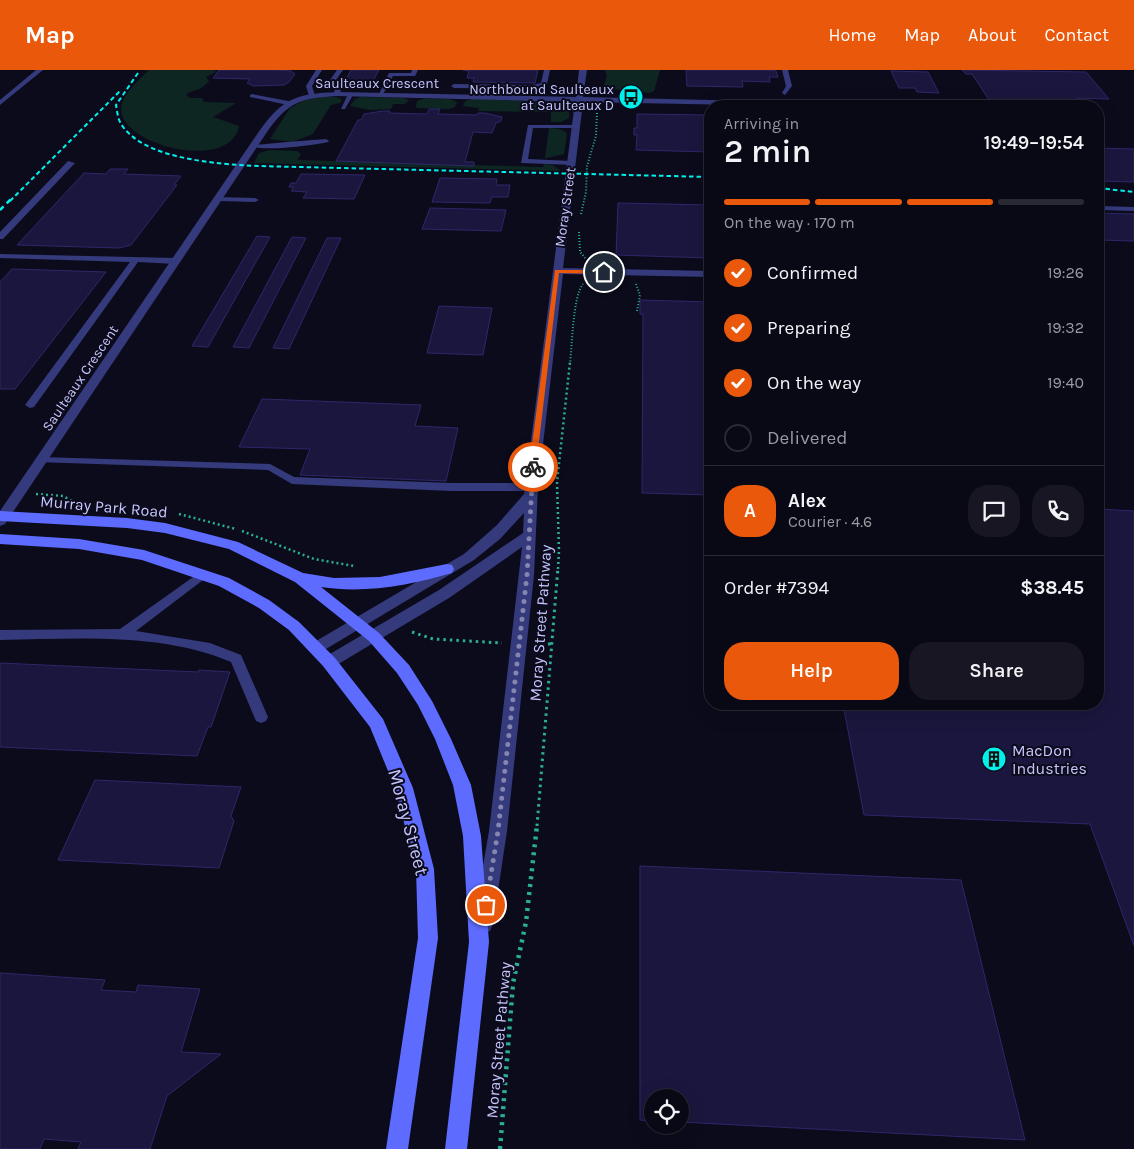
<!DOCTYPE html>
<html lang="en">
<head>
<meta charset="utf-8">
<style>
  body { margin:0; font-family:Karla,sans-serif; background:#171622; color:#f1f3f6; height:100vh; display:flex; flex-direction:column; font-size:19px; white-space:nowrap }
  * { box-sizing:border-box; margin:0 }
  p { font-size:16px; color:#999aa0 }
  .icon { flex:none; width:28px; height:28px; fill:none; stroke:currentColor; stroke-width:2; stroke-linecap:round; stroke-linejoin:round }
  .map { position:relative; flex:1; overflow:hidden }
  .details { position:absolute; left:704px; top:30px; width:400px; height:610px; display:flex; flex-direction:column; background:#090815; border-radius:20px; box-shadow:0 5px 20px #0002,0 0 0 1px #292934 }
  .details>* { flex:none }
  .controls { position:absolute; left:644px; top:1019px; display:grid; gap:10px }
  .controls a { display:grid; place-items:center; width:45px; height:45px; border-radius:50%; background:#090815; box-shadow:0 5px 20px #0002,0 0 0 1px #292934; font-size:25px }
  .pin { position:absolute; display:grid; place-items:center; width:42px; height:42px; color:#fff; margin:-21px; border:2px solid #fff; border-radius:50%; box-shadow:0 1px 5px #0007 }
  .courier { position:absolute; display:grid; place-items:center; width:50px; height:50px; margin:-25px; border:4px solid #ea580c; border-radius:50%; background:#fff; color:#222; box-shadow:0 1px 6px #0007 }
  .head em { font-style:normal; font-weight:600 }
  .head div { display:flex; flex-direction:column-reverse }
  .head { display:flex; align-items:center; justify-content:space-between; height:85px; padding:0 20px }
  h1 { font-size:32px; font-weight:600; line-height:38px }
  .bar { display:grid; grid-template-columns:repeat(4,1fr); gap:8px 5px; align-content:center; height:60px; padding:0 20px }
  .bar i { height:6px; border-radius:4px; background:#292934 }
  .bar .on { background:#ea580c }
  .bar p { grid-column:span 4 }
  .line { display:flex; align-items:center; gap:12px; padding:0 20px; border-top:1px solid #292934 }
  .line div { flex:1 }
  .round { display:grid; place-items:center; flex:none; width:52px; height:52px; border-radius:20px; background:#171622 }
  ol { padding:0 20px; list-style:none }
  li { display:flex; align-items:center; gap:15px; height:55px }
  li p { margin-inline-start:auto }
  li .icon { padding:5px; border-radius:50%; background:#ea580c; color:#fff; stroke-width:4 }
  li:last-child { color:#999aa0 }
  li i { width:28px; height:28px; border:2px solid #292934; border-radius:50% }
  .button { display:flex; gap:10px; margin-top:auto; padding:10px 20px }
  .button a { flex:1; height:58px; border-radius:20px; background:#ea580c; color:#fff; font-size:20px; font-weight:600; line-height:58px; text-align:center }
  .button a+a { background:#171622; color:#f1f3f6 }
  header { display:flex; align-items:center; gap:30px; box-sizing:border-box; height:70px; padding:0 25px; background:#ea580c; color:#fff }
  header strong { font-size:24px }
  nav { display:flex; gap:28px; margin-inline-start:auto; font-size:18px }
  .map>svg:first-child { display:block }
</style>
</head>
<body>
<header>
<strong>Map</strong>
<nav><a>Home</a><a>Map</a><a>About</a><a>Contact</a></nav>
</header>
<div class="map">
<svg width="1134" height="1079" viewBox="0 0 1134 1079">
  <rect width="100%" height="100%" fill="#0c0b1c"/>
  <path fill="#0e2622" d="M149,0H214L216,2L206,7L209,11C199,23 194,18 186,25L190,28H202L204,32L236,33L213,47L239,56C230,105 109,73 122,33C126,21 140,9 149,0Z
    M605,0H660L654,21L650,23L605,18L604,15L607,6Z
    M321,27H337L342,30L340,33L331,35L313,64L292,72L270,69L290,38L305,30Z
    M360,27L403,28L409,30L405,34H393L391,39L370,40L350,36L355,29Z
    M422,29H450L457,32L455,37L449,39L417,38L416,36L417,31Z
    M473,29L552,32L569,39V48L561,52H551V42L478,41L479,38L463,36L465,31Z
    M549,58L560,59L567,63L564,84L546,88H545Z
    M270,80L297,81L301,84L297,90L543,97L544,94L553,95L561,101L254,93L259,83Z"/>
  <path fill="#1a163d" stroke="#2d286a" d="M219,0H278L291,1L295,4L289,12L284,15L253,16L247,13L250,9L213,8Z
    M351,0H379L373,11H345Z
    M463,0H538L535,13L473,12L474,8H467L469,1Z
    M686,0H768L776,1L778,7H769L770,12L742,11L743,17L687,16Z
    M962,0L1086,2L1109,29L1076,28L1078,31H1072L1075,35L991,33L972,4H966Z
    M891,1L928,2L939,23L917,22L915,18H899Z
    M429,39H440L438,44L477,45L478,43H485L502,47L501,51L496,53L492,63L473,62L465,92H474V96L336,91L358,50H361L364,44L383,41H390L389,43L427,44Z
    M637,44L710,45V82L636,80L637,65H634V58H637Z
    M1098,78L1134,79V112L1098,111Z
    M110,99H128L124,104L181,106L174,115H177L131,175L119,178L17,175L84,103L106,104Z
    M301,104L365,105L354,129L303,128L307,122L291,121L294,117H289L291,113H296Z
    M440,108L497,109L496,115H510L508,127H492L490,133L432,132Z
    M618,133L710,135V188L616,185Z
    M430,138L506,140L501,161L422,159Z
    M1098,143L1134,144V171L1098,170Z
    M257,166L270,167L208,277L192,276Z
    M292,167L306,168L249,278L233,277Z
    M327,168H341L289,279L273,278Z
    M12,199L106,202L15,319H0V212Z
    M640,230L710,232V425L642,423L643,244H640Z
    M439,236L492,238L483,285L427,283Z
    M262,329L421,335L415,356L458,358L446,411L300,405L310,379L239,377Z
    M1098,439L1134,441V876L1090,754L864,745L843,634H1098Z
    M0,593L198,602L199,600L230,602L211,657H208L197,686L0,677Z
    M95,710L241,717L231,746L234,751L219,798L58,790Z
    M640,796L961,810L1025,1070L680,1052V1028H652V1051L640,1050Z
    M0,903L105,910L101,920L136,922L138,915L200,919L181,982L221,984L167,1026L150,1079H78L81,1072L44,1069L40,1079H0Z"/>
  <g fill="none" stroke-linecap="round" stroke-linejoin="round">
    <path stroke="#2aaf97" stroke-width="2" stroke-dasharray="1 2" stroke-linecap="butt" d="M581,144L586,122L587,96L596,66L597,42
      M579,162L580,182L586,189
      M636,214L640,225L637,241
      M570,294C572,276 573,226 583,214"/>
    <path stroke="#2aaf97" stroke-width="2.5" stroke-dasharray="2 3" stroke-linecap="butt" d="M36,424L63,426L77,434
      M179,444L236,459
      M242,461L314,489L354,496
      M558,499L559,481L557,412L570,292"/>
    <path stroke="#2aaf97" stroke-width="3" stroke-dasharray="2.5 4" stroke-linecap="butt" d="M412,562L433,569L502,573
      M535,574H551
      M537,756L558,497"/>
    <path stroke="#2aaf97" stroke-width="4.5" stroke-dasharray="3 5" stroke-linecap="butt" d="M500,1079L513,913L526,852L537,755"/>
    <path fill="#343a7c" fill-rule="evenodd" d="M36,0H43L0,35V30Z
      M316,0H322L312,16L315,26L312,28L309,26L306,16Z
      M337,0H343L336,10L341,18L340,24L337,26L334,24L335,18L330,10Z
      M412,0H418L415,6H393L382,26H378L389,3H411Z
      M544,0H550L547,14L532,19L454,18L451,16L454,14L532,15L541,13Z
      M782,0H788L792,16L785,25L782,23L786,16Z
      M252,24L288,31L291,33L288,35L250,27V25Z
      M348,24L353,25L345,39H341Z
      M528,55H578V57L576,58H533L528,89L571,91L575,93L574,95L521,93Z
      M326,69L329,71L328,72C315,75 262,82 252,76C255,74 315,70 326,69Z
      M68,91L75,93L3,169H0V162Z
      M216,127L255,128L259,130L255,132L219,131L215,129Z
      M1098,136L1134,137V141L1098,140Z
      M0,184L176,188L180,191L176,194L138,192L34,337L30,338L25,335L130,192L0,188Z
      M41,387L270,394L294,407L451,413H531L537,417L531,421H451L292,414L268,400L37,392L36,390L37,388Z
      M203,500L207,501L209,504L207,507L136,561L210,573L241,585L268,647L266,651L261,653L256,651L231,592C160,562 76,569 0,570V560L120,559Z"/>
    <path fill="#343a7c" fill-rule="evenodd" d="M579,0H587L583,27L879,34L883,36H785L583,32L563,198L710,201V207L563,204L538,417L534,505L507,761L493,854L490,861L483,863L476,861L473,854L489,761L522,477L449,528L335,596L329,598L323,596L321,592L323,588L439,520L523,463L524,443L500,469L474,490L321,582L316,584L311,582L308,578L311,574L464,484L497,455L524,424L575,32L337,26C301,28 288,32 267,62L5,454L0,456V441L260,60C284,27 297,24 337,22L576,27Z"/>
    <path fill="#5d6cff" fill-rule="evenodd" d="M0,441L127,448L165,453L238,472L303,503L334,508L380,507L447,494L452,495L454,499L452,503C410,515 365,524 321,517L379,563L409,595L432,631L451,669L471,715L481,766L489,872L467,1079H445L469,872L463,766L453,715L435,669L418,635L397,603L369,571L295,512L229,479L165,463L127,458L0,451Z
      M0,464L79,469L144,480L229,508L269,530L299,552L335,588L383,649L413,718L434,799L438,868L408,1079H386L418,868L416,799L395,718L370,657L323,596L289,560L259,538L219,516L142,490L79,479L0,474Z"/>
    <path stroke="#00f1ec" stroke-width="2" stroke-dasharray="4.5 3" stroke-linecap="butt" d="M138,3L116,35C117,41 118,49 121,54C144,90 219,94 258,96L710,107
      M1098,118L1134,122
      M10,131L120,21"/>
    <path stroke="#00f1ec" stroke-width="2.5" stroke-dasharray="5 4.5" stroke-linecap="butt" d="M0,140L11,129"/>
  </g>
  <path fill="#ea580c" d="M555,200H604L607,202L604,204L559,203L536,397L533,400L529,397Z"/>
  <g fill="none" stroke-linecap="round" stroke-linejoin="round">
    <path stroke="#8585b0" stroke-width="5" stroke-dasharray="0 9" d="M486,835L498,761L527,505L533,397"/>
  </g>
  <defs>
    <symbol id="bus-disc" viewBox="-11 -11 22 22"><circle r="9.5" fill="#00f1ec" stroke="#0c0b1c"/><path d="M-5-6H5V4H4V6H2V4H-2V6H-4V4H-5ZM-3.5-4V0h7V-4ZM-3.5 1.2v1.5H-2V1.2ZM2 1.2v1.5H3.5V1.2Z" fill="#111"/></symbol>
    <symbol id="building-disc" viewBox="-11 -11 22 22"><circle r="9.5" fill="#00f1ec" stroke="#0c0b1c"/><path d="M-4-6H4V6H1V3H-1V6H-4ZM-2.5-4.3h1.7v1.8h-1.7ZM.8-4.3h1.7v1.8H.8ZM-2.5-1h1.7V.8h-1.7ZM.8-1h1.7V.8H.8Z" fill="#111"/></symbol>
  </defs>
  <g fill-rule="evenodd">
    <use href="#bus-disc" x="617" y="13" width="28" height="28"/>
    <use href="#building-disc" x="980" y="675" width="28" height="28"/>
  </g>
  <g text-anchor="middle" stroke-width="4" stroke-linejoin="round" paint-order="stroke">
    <g font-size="14" fill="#c6c6ff" stroke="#0c0b1c">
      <text x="377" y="18">Saulteaux Crescent</text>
      <text transform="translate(565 137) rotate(-82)" y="5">Moray Street</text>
      <text transform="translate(80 308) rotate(-56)" y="5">Saulteaux Crescent</text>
    </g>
    <g font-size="14" fill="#c6c6ff" stroke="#0c0b1c" text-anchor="end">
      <text x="614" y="24">Northbound Saulteaux<tspan x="614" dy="16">at Saulteaux D</tspan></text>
    </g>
    <g font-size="16" fill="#c6c6ff" stroke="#0c0b1c">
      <text transform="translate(104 436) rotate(5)" y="6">Murray Park Road</text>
      <text transform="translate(540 553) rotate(-86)" y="6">Moray Street Pathway</text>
      <text transform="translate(498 970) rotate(-85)" y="6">Moray Street Pathway</text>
    </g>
    <g font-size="16" fill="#c6c6ff" stroke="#0c0b1c" text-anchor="start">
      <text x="1012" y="686">MacDon<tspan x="1012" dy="18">Industries</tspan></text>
    </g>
    <g font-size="19" fill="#c6c6ff" stroke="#0c0b1c">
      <text transform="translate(409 752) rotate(75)" y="7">Moray Street</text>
    </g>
  </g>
</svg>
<div class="controls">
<a><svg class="icon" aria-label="locate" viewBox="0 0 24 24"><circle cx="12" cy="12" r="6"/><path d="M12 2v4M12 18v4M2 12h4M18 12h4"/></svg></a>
</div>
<div class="pin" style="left:486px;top:835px;background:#ea580c"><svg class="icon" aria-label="bag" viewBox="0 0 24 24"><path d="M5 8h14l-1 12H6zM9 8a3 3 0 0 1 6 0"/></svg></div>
<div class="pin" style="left:604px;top:202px;background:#1f2937"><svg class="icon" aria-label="home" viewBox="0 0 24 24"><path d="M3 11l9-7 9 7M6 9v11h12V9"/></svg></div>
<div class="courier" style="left:533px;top:397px"><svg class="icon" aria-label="bike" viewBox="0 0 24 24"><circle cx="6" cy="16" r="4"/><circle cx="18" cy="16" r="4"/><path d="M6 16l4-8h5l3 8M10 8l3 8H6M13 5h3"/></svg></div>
<section class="details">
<div class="head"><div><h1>2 min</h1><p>Arriving in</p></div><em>19:49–19:54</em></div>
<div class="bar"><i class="on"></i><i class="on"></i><i class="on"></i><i></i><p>On the way · 170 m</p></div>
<ol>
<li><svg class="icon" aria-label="check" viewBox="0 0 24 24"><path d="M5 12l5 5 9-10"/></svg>Confirmed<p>19:26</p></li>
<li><svg class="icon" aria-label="check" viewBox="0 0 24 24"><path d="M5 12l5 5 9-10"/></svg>Preparing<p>19:32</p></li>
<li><svg class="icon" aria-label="check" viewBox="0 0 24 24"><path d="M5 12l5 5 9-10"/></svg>On the way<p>19:40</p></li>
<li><i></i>Delivered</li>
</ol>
<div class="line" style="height:90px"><b class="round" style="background:#ea580c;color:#fff">A</b><div><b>Alex</b><p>Courier · 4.6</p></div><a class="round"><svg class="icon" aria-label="chat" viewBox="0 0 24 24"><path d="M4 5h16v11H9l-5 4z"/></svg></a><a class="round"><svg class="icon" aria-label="phone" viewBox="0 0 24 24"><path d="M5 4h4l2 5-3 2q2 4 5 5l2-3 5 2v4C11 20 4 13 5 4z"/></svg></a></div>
<div class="line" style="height:65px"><div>Order #7394</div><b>$38.45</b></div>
<div class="button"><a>Help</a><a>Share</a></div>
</section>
</div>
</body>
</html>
